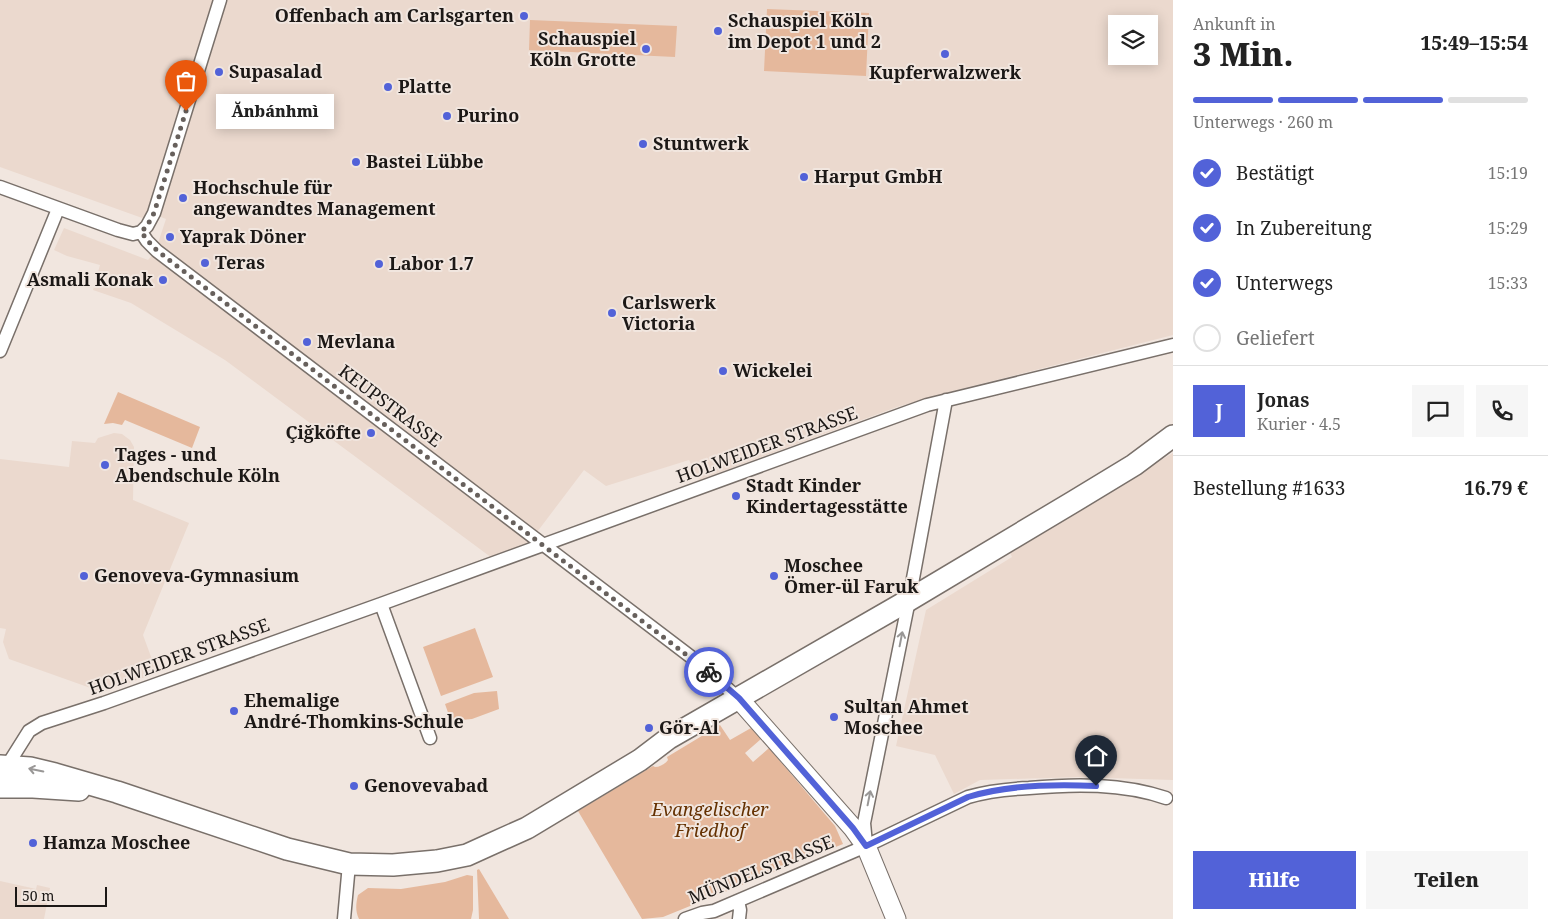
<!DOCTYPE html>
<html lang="de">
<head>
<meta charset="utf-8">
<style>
  body { margin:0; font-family:"Noto Serif",serif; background:#f6f6f6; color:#222; height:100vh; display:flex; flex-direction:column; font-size:19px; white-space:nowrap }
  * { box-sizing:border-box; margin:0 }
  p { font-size:16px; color:#767676 }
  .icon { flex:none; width:28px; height:28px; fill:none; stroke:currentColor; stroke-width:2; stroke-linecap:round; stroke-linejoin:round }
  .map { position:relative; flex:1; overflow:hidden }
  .drawer { display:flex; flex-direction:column; background:#fff; width:375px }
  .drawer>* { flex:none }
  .tools { position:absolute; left:1108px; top:15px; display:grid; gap:10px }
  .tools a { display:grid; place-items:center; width:50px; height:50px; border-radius:0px; background:#fff; box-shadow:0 2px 12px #0003; font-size:25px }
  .scale { position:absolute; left:15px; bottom:12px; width:92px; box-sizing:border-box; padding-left:5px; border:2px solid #1c1816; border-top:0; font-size:14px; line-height:18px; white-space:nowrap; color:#1c1816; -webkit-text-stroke:4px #f1e6df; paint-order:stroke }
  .pin { position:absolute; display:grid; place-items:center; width:42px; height:42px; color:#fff; margin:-51px -21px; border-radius:50% 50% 50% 0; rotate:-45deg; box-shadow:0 0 5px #0007 }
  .pin .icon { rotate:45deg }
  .courier { position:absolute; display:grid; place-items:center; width:50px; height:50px; margin:-25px; border:4px solid #5262d8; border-radius:50%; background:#fff; color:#222; box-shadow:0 1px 6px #0007 }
  .bubble { position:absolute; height:35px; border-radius:0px; background:#fff; box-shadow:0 2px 12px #0003; font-size:16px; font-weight:800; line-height:35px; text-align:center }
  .headline em { font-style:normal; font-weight:800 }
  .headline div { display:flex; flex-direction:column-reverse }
  .headline { display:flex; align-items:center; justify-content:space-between; height:85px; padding:0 20px }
  h1 { font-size:32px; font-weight:800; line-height:38px }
  .bar { display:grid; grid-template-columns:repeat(4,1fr); gap:8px 5px; align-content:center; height:60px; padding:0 20px }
  .bar i { height:6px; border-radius:4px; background:#e0e0e0 }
  .bar .active { background:#5262d8 }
  .bar p { grid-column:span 4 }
  .line { display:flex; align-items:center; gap:12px; padding:0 20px; border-top:1px solid #e0e0e0 }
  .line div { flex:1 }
  .round { display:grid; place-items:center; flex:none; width:52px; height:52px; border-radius:0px; background:#f6f6f6 }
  ol { padding:0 20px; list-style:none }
  li { display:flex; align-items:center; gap:15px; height:55px }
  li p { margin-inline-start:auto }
  li .icon { padding:5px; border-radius:50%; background:#5262d8; color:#fff; stroke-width:4 }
  li:last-child { color:#767676 }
  li i { width:28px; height:28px; border:2px solid #e0e0e0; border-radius:50% }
  .button { display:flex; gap:10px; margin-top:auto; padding:10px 20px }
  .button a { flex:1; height:58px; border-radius:0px; background:#5262d8; color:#fff; font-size:20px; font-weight:800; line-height:58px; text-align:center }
  .button a+a { background:#f6f6f6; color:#222 }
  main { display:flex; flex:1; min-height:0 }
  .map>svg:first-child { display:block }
</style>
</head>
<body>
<main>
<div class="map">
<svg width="1173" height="919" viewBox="0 0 1173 919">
  <rect width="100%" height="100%" fill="#f1e6df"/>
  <path fill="#ebd9ce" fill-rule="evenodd" d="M0,0H1173V335L957,390L897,407L699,480L689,460L606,486L584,470L528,544L492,558L225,360L131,303L93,290L100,265L67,256L54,250L64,228L148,260L155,252L166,219L148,212L145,219L0,167ZM1116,24H1149V56H1116Z
    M114,433L122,434L130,440L134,447L133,500L189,523L143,635L157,673L100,693L99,691L9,659L3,642L6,629L0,628V459L69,467L72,441L95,443L98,438Z
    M1173,453V780L1078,777L980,780L954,794L935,755L896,746L926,610L1012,557L1009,550Z
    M0,881L36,889L37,885L50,888L44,919H0Z"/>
  <path fill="#e5b89c" d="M767,9L869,13L866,76L764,71Z
    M530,20L677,26L675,57L529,50Z
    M118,392L200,427L192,448L125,420L122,425L113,423L104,424Z
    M475,628L493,677L441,696L423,647Z
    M497,691L499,709L472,719L451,721L445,704L474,693Z
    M720,725L730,740L751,728L761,739L745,753L753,762L769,748L835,826L843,844L663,917L642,919L578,811L653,766L655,767C660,767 665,764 668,760L667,757Z
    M479,869L509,919H479L477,870Z
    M467,875L473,876V910L471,919H359C355,911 356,903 358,895L368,888L401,889L445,882Z"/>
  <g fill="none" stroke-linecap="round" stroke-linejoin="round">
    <defs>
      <path id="street" d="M0,187L118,230L133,234L141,232
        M141,232L147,241L157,251L699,663L739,699
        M141,232L147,226L154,213L220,0
        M0,351L58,209
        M381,604L430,738
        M7,766L29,731L42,723L104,703L381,604L927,405L1173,345
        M866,844L864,823L909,600L946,400
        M738,901L740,910L739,919
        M344,919L349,864
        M685,919L702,913L714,911L866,846L968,797C988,791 1008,789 1029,788C1074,784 1122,783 1166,798"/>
      <path id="secondary" d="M739,699L853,828L866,846L896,919"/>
      <path id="primary" d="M0,766L30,768L55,774L117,792L287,849L349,864L393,865L437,861L467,855L489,845L527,828L640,760L669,738L909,600L1073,502L1134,465L1173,436
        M0,787H33L79,790"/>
    </defs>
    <use href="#street" stroke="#79706a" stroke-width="15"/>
    <use href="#secondary" stroke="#79706a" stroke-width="21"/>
    <use href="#primary" stroke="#79706a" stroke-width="24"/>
    <use href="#street" stroke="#fff" stroke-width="12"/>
    <use href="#secondary" stroke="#fff" stroke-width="19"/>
    <use href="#primary" stroke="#fff" stroke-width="21"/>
  </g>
  <defs><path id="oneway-shaft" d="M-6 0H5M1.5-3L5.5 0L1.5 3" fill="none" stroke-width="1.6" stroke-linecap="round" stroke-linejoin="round" transform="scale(1.25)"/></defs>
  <g stroke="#999796">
    <use href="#oneway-shaft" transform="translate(901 639) rotate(-79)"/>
    <use href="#oneway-shaft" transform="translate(36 770) rotate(-168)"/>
    <use href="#oneway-shaft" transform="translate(869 798) rotate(-79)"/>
  </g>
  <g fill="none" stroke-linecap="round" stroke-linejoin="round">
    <path stroke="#67605c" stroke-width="5" stroke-dasharray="0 9" d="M186,111L154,213L147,226L141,232L153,247L169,260L709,672"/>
    <path stroke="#5262d8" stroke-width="6" d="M709,672L739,698L853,828L866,846L968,797C1007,785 1056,784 1096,786"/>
  </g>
  <g fill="#5262d8" stroke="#f1e6df" stroke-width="2">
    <circle cx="524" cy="16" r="5"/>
    <circle cx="718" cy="31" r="5"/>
    <circle cx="646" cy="49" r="5"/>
    <circle cx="945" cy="54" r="5"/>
    <circle cx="219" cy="72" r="5"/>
    <circle cx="388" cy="87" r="5"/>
    <circle cx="447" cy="116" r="5"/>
    <circle cx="643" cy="144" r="5"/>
    <circle cx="356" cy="162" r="5"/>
    <circle cx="804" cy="177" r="5"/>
    <circle cx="183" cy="198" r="5"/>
    <circle cx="170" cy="237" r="5"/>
    <circle cx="205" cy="263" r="5"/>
    <circle cx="379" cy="264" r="5"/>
    <circle cx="163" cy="280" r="5"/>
    <circle cx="612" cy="313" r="5"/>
    <circle cx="307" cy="342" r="5"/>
    <circle cx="723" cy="371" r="5"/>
    <circle cx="371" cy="433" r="5"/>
    <circle cx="105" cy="465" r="5"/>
    <circle cx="736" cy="496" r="5"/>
    <circle cx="84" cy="576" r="5"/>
    <circle cx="774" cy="576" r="5"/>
    <circle cx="234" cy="711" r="5"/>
    <circle cx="834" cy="717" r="5"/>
    <circle cx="649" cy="728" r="5"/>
    <circle cx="354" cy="786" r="5"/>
    <circle cx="33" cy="843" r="5"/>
  </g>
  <g text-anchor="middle" stroke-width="4" stroke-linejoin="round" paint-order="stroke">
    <g font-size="18" font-weight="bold" fill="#1c1816" stroke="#f1e6df" text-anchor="start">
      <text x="514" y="22" text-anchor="end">Offenbach am Carlsgarten</text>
      <text x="728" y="27">Schauspiel Köln<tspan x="728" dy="21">im Depot 1 und 2</tspan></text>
      <text x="636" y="45" text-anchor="end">Schauspiel<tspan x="636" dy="21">Köln Grotte</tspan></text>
      <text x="229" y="78">Supasalad</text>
      <text x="945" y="79" text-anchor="middle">Kupferwalzwerk</text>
      <text x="398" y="93">Platte</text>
      <text x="457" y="122">Purino</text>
      <text x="653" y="150">Stuntwerk</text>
      <text x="366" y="168">Bastei Lübbe</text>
      <text x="814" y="183">Harput GmbH</text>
      <text x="193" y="194">Hochschule für<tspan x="193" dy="21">angewandtes Management</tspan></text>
      <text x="180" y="243">Yaprak Döner</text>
      <text x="215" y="269">Teras</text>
      <text x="389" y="270">Labor 1.7</text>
      <text x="153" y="286" text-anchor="end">Asmali Konak</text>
      <text x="622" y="309">Carlswerk<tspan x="622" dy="21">Victoria</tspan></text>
      <text x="317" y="348">Mevlana</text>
      <text x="733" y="377">Wickelei</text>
      <text x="361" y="439" text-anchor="end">Çiğköfte</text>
      <text x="115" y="461">Tages - und<tspan x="115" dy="21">Abendschule Köln</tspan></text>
      <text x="746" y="492">Stadt Kinder<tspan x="746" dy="21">Kindertagesstätte</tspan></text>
      <text x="784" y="572">Moschee<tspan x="784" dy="21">Ömer-ül Faruk</tspan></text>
      <text x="94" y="582">Genoveva-Gymnasium</text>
      <text x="244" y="707">Ehemalige<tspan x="244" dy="21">André-Thomkins-Schule</tspan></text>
      <text x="844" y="713">Sultan Ahmet<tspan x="844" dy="21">Moschee</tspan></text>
      <text x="659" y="734">Gör-Al</text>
      <text x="364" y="792">Genovevabad</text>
      <text x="43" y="849">Hamza Moschee</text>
    </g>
    <g font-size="18" fill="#1c1816" stroke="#f1e6df">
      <text transform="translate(390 406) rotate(37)" y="6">KEUPSTRASSE</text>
      <text transform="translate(767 445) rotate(-20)" y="6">HOLWEIDER STRASSE</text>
      <text transform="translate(179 657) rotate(-20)" y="6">HOLWEIDER STRASSE</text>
      <text transform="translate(761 870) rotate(-22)" y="6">MÜNDELSTRASSE</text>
    </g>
    <g font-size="18" font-style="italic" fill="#643000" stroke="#f1e6df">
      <text x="710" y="816">Evangelischer<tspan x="710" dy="21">Friedhof</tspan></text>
    </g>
  </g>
</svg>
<div class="tools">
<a><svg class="icon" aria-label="layers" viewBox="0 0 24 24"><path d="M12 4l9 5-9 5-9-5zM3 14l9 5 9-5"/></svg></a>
</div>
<div class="scale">50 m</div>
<div class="pin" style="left:186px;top:111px;background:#ea580c"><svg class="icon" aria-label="bag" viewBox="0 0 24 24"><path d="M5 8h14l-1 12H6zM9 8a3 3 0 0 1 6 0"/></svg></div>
<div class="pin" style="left:1096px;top:786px;background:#1f2937"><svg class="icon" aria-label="home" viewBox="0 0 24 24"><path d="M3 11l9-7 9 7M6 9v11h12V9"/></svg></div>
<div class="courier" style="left:709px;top:672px"><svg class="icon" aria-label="bike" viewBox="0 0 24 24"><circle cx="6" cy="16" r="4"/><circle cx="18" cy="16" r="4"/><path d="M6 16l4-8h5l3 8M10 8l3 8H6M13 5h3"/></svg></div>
<div class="bubble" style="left:216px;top:94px;width:118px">Ănbánhmì</div>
</div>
<section class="drawer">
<div class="headline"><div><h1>3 Min.</h1><p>Ankunft in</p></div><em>15:49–15:54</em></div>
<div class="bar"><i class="active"></i><i class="active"></i><i class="active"></i><i></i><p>Unterwegs · 260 m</p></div>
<ol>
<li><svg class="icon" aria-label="check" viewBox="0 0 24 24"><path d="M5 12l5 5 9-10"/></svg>Bestätigt<p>15:19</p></li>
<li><svg class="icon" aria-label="check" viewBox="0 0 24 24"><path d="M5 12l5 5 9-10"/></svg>In Zubereitung<p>15:29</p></li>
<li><svg class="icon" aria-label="check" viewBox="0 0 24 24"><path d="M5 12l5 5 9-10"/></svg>Unterwegs<p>15:33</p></li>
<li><i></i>Geliefert</li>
</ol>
<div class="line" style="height:90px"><b class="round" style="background:#5262d8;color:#fff">J</b><div><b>Jonas</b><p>Kurier · 4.5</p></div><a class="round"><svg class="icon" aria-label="chat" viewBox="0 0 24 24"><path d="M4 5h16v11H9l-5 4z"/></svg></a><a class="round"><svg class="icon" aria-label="phone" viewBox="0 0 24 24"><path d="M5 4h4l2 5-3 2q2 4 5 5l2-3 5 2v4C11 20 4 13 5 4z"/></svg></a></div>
<div class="line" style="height:65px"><div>Bestellung #1633</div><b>16.79 €</b></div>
<div class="button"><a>Hilfe</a><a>Teilen</a></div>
</section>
</main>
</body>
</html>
